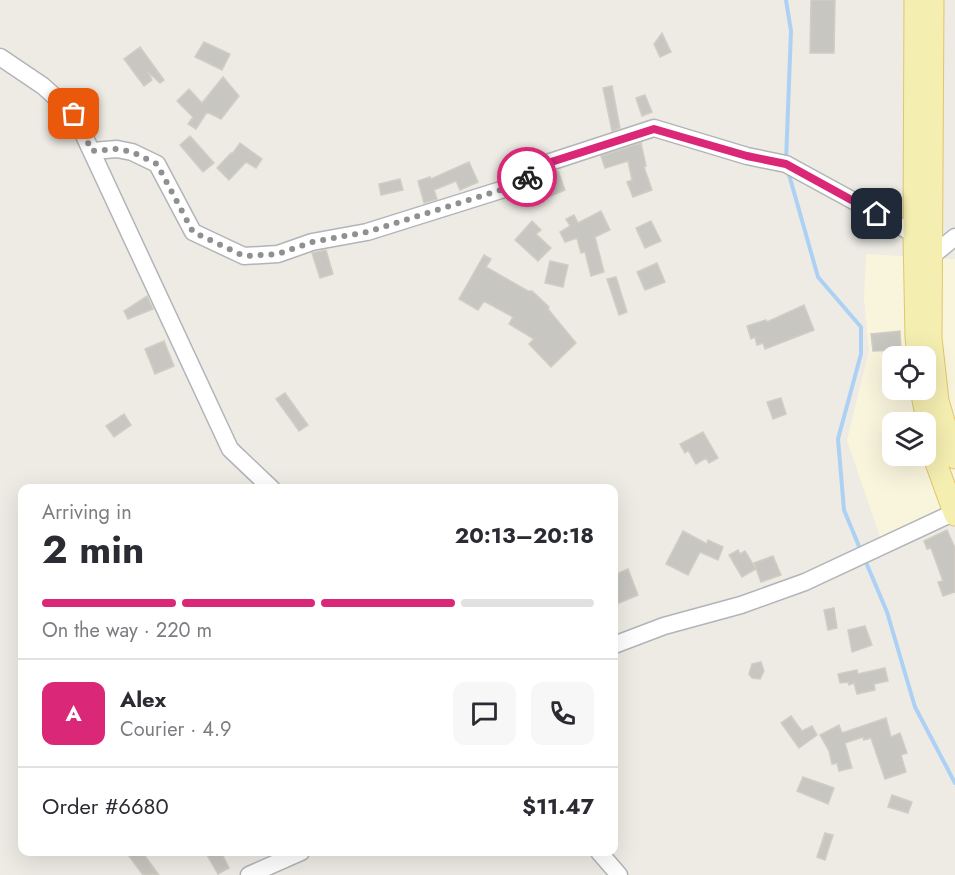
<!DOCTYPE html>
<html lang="en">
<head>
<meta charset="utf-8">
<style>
  body { margin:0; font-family:Jost,sans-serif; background:#f7f7f7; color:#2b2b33; height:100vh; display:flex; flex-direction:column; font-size:22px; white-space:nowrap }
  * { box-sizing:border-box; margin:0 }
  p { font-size:20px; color:#7c7c81 }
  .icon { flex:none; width:33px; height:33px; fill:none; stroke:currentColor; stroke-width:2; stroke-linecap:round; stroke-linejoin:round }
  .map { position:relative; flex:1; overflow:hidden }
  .sheet { position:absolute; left:18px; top:484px; width:600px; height:372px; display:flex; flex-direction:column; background:#fff; border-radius:12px; box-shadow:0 6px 24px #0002 }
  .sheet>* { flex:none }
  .fabs { position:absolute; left:882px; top:346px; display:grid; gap:12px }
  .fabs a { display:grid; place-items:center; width:54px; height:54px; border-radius:12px; background:#fff; box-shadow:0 6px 24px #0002; font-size:30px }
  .pin { position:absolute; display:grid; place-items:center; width:51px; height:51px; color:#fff; margin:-26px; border-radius:12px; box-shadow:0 3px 9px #0006 }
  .courier { position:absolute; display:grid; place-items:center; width:60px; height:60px; margin:-30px; border:4px solid #db2777; border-radius:50%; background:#fff; color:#222; box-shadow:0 2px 8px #0007 }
  .overview em { font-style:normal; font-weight:700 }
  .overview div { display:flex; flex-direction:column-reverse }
  .overview { display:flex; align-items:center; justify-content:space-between; height:102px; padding:0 24px }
  h1 { font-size:39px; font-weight:700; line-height:45px }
  .bar { display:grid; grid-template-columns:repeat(4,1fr); gap:9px 6px; align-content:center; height:72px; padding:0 24px }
  .bar i { height:8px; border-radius:4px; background:#e1e1e2 }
  .bar .selected { background:#db2777 }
  .bar p { grid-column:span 4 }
  .line { display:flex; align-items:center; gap:15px; padding:0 24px; border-top:2px solid #e1e1e2 }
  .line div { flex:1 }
  .round { display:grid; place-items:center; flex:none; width:63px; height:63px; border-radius:12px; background:#f7f7f7 }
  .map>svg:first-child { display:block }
</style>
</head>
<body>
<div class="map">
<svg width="955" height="875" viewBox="0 0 955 875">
  <rect width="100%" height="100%" fill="#edebe4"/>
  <path fill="#f9f5dd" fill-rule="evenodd" d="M866,254L955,259V505L880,537L847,440L869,351L864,299ZM892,357H926V390H892ZM892,423H926V456H892Z"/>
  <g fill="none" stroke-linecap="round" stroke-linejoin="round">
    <path stroke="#add1f4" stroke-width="4" d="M786,0L791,31L786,161
      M788,171L818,277L861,327V354L838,439L844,510L861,551
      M865,560L887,612L915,707L955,783"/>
  </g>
  <path fill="#c8c6c1" stroke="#d1cdc3" stroke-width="1.5" d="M811,0H835L834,53H810Z
    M662,33L671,52L660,57L654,44Z
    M204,42L230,54L222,70L195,57Z
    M140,47L164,80L160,83L148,72L152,80L144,86L124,59Z
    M223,77L239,96L221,119L207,112L196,129L188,124L193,117L177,101L189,89L202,103Z
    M612,86L620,128L612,131L603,88Z
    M645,95L652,112L642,116L636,98Z
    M190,136L214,163L203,172L180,145Z
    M240,143L262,159L256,168L246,162L229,180L217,168L231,153L232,154Z
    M641,143L646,166L644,167L652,190L633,197L627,182L632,180L628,161L605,168L601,156Z
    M469,162L478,182L460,190L456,181L434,190L437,199L424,203L418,181L430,177L431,179Z
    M558,171L565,190L548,197L541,179Z
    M400,179L403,190L381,195L379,184Z
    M601,211L610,230L595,237L604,272L591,276L585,252L581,253L577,238L565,242L560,232L570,226L566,219L574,215L578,223Z
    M532,221L541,230L536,234L551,248L538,261L515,240Z
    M651,221L661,241L645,248L636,228Z
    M326,250L333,274L320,278L312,253Z
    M484,255L491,259L486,267L528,291H532L549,307L548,309L576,343L551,367L529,344L534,339L509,324L513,317L484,301L478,310L459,299Z
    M550,261L568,265L563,287L545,283Z
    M657,263L665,282L645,290L637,272Z
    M616,277L627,312L619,315L607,279Z
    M147,296L153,309L128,319L124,311Z
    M804,305L814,330L765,349L763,343L757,345L755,337L751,339L747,326L766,320L767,322Z
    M900,331L901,350L873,351L871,334Z
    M164,341L174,366L155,374L145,349Z
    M285,393L308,425L299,431L276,399Z
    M781,398L786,414L773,419L767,402Z
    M124,414L131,425L114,437L106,426Z
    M703,432L718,458L709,463L706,458L696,464L688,450L685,453L680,444Z
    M947,530L955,548V592L943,596L938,582L943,581L931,548L927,549L924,541Z
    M683,531L707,544L708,540L723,547L718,560L700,552L688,575L666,564Z
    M738,550L740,554L745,551L756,569L742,577L729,555Z
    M773,556L781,575L761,582L754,563Z
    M628,569L638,595L614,605V575Z
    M834,608L837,628L828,630L824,610Z
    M865,626L872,645L852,652L848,630Z
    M761,662L764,671L760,679L752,678L749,674L752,664Z
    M885,668L888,681L874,684L875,690L857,694L854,683L849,685L848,682L840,683L838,674L857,670L858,674Z
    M791,716L802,731L812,726L817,735L799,748L781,723Z
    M886,718L891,737L900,733L907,753L901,755L906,772L885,779L871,738L864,740L863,737L845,743L852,768L839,771L837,763L832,764L829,751L820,735L839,725L842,733Z
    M803,777L834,788L828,804L797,791Z
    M892,795L912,802L908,813L888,807Z
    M825,833L833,835L825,860L817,857Z
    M126,852H142L159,875H143Z
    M212,852H221L229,868L218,874L207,855Z"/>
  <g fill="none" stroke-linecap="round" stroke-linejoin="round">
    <defs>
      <path id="minor" d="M0,57L43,86L74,114L230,449L272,489
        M92,151L117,149L132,152L157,164L193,232L244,256L278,254L312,242L367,232L504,189L547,163L654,128L747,156L786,164L914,234
        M932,256L955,237
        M614,645L664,626L741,605L805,582L955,512
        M599,852L619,875
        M249,875L301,852"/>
      <path id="major" d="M915,0L914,234L916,337L918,357
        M933,0L931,338L938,401L955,458
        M921,390L935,460L955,515"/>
    </defs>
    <use href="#minor" stroke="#b1b4b8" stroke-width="19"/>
    <use href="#major" stroke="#e0c66a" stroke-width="23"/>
    <use href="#minor" stroke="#fff" stroke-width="16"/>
    <use href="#major" stroke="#f5eeb1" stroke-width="21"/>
  </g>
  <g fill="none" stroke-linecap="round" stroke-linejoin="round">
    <path stroke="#8f9090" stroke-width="6" stroke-dasharray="0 10.8" d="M74,114L92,151L117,149L132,152L157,164L193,232L244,256L278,254L312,242L367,232L504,189L527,177"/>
    <path stroke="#db2777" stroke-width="8" d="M527,177L548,163L654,129L747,156L786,164L877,214"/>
  </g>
</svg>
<div class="fabs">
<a><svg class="icon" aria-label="locate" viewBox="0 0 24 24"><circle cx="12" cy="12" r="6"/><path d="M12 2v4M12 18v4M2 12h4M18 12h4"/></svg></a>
<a><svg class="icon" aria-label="layers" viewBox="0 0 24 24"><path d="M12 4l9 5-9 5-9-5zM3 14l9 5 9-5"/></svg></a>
</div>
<div class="pin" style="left:74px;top:114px;background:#ea580c"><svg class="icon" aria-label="bag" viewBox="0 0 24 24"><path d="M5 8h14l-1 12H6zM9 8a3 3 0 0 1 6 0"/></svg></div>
<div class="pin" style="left:877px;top:214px;background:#1f2937"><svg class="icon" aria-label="home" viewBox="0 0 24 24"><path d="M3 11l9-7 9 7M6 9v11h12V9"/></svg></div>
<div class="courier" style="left:527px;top:177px"><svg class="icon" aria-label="bike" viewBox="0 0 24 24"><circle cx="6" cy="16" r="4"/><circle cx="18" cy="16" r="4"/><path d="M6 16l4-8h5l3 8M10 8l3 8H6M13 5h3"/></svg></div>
<section class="sheet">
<div class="overview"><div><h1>2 min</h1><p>Arriving in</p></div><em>20:13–20:18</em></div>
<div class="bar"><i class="selected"></i><i class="selected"></i><i class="selected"></i><i></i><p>On the way · 220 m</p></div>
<div class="line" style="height:108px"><b class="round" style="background:#db2777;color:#fff">A</b><div><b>Alex</b><p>Courier · 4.9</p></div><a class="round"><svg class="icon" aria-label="chat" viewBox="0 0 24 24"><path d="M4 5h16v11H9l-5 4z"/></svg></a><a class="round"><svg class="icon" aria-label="phone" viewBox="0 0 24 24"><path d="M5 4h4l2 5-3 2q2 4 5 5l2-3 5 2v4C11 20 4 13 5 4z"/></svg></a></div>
<div class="line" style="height:78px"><div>Order #6680</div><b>$11.47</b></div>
</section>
</div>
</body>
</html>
